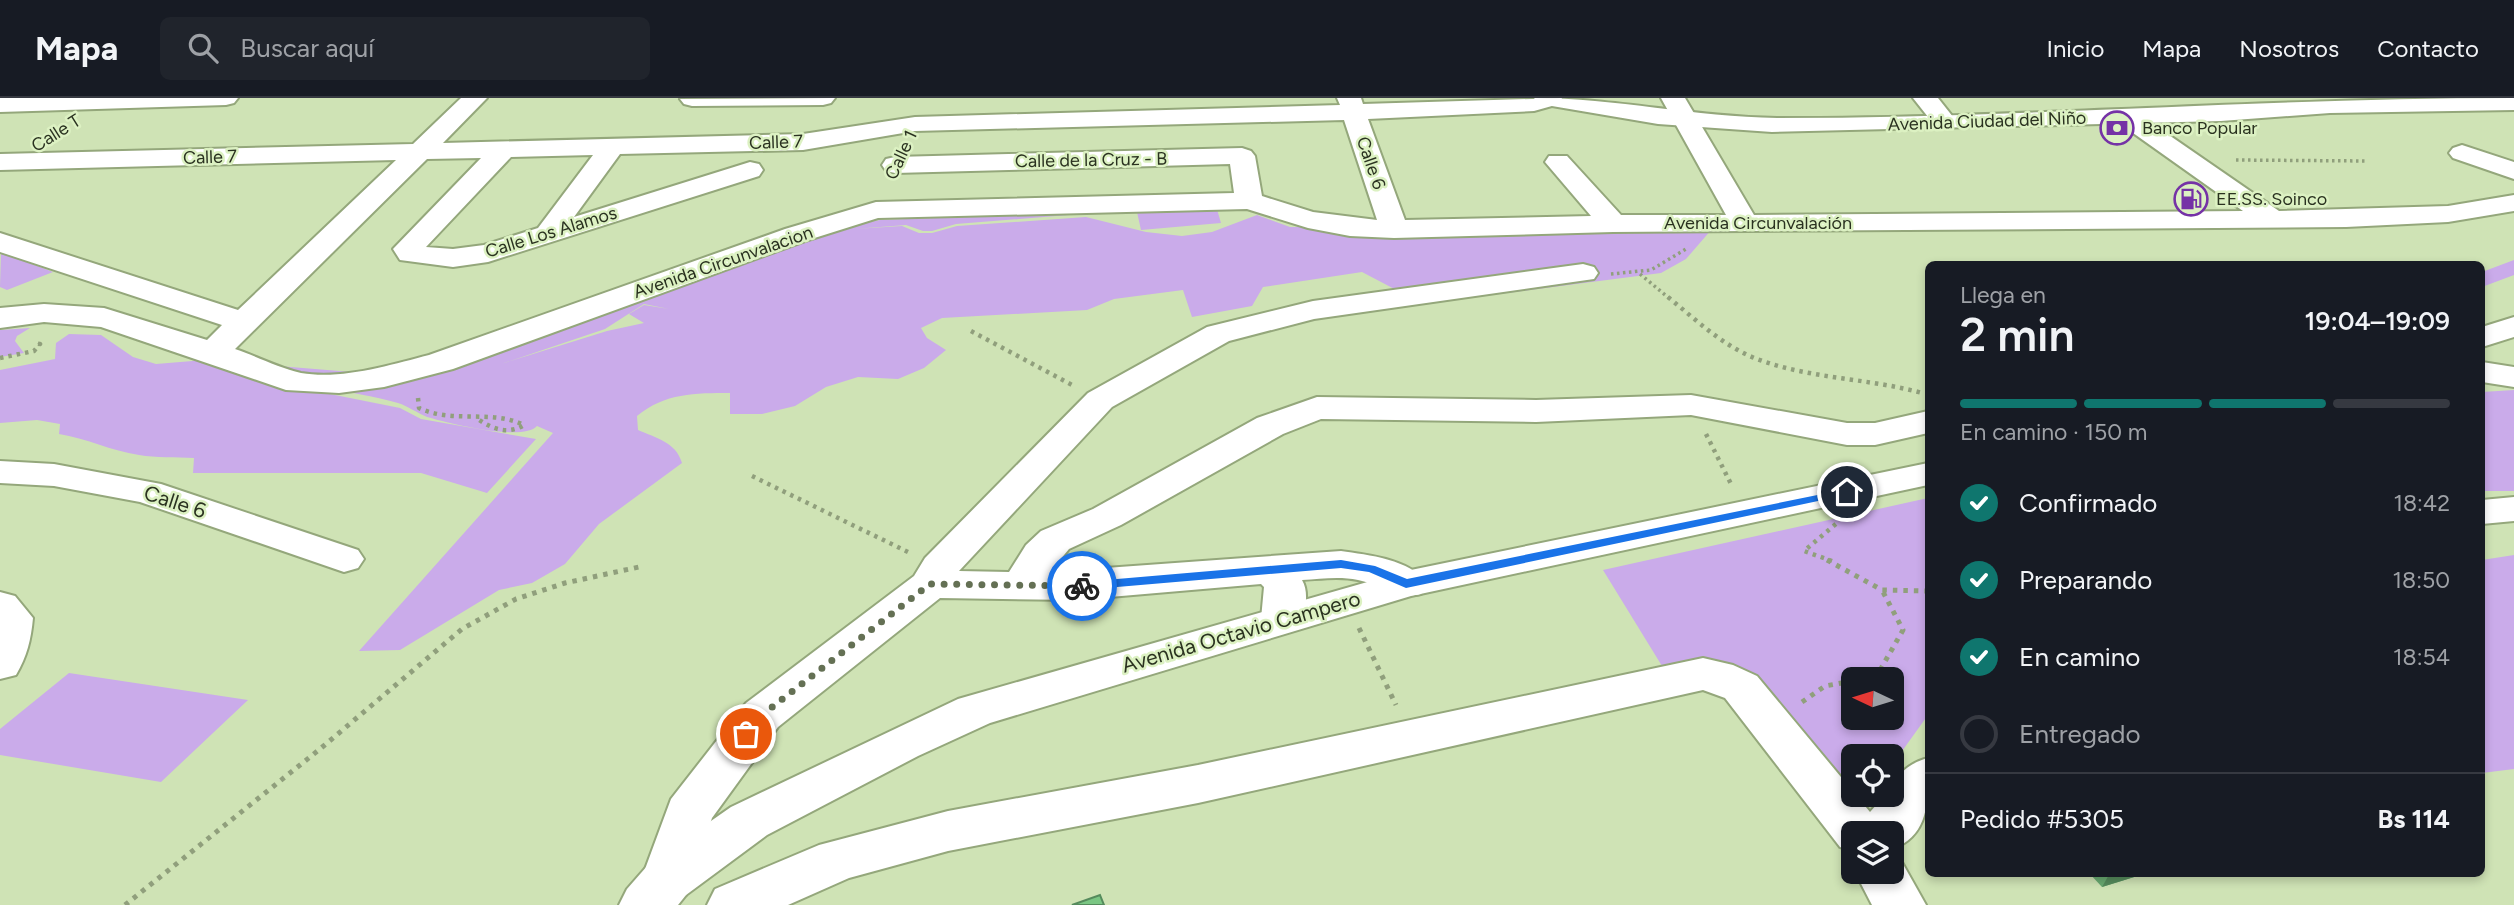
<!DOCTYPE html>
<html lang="es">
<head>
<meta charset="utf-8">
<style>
  body { margin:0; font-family:Figtree,sans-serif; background:#20242c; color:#f1f3f6; height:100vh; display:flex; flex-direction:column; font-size:26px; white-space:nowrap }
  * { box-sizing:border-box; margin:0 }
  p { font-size:23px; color:#9ea1a6 }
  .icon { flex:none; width:38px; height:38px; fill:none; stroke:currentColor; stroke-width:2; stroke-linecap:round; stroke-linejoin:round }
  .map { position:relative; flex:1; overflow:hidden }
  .drawer { position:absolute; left:1925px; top:163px; width:560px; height:616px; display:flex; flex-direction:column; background:#171b24; border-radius:10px; box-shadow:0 4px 10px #0003 }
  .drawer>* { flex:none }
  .needle { width:46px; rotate:274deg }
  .tools { position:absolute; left:1841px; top:569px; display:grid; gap:14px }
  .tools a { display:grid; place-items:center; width:63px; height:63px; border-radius:10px; background:#171b24; box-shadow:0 4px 10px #0003; font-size:35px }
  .pin { position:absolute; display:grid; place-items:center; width:60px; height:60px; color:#fff; margin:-30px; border:4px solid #fff; border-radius:50%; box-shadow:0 2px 7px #0007 }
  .courier { position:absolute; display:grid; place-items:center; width:70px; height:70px; margin:-35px; border:5px solid #1a73e8; border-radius:50%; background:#fff; color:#222; box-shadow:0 2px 9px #0007 }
  .headline em { font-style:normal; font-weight:600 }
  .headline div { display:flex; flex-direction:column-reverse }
  .headline { display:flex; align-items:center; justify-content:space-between; height:119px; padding:0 35px }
  h1 { font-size:46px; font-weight:600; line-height:52px }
  .bar { display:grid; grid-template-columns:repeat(4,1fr); gap:10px 7px; align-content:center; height:84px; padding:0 35px }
  .bar i { height:9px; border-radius:5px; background:#363941 }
  .bar .active { background:#0f766e }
  .bar p { grid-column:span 4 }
  .line { display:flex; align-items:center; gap:18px; padding:0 35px; border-top:2px solid #363941 }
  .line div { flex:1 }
  ol { padding:0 35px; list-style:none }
  li { display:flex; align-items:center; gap:21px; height:77px }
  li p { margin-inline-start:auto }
  li .icon { padding:7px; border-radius:50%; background:#0f766e; color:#fff; stroke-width:4 }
  li:last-child { color:#9ea1a6 }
  li i { width:38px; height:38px; border:4px solid #363941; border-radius:50% }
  header { display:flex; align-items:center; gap:42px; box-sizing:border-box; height:98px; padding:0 35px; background:#171b24; border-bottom:2px solid #363941 }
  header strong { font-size:33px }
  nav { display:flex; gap:38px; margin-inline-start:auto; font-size:24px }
  .search { width:490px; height:63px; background:#20242c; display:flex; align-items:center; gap:18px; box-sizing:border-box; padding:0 24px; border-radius:10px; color:#9ea1a6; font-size:26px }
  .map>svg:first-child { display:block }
</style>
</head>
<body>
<header>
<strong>Mapa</strong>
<div class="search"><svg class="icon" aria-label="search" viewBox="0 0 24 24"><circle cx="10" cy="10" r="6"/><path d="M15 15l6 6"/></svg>Buscar aquí</div>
<nav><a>Inicio</a><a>Mapa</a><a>Nosotros</a><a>Contacto</a></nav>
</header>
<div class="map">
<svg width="2514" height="807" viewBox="0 0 2514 807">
  <rect width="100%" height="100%" fill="#cfe3b5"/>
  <path fill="#caabea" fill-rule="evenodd" d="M1216,108L1221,125L1141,132L1137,114Z
    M1106,114L956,126L932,133H923L906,127L854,131L902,128L919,135H932L957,128L1086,119L1146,134L1182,138L1212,134L1257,117L1290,129L1712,131L1686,161L1661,175L1423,206L1362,174L1263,189L1252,208L1192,219L1183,192L1114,201L1087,212L942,220L921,230L927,240L946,252L924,270L898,281L858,279L826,289L795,308L762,316H730V295C695,295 665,295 637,318L638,332C656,340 676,344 682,365L599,426L565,466L532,485L499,492L400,552L359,553L553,335L537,328C523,344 448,325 427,319C417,315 408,308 398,305C343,290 295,290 241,265L388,277L529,240L851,128L880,122ZM644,206L669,211L644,207L629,216L644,225L607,233L501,266L605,231Z
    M1,154L53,174L7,192L0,189Z
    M2514,162V177L2482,189V174Z
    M30,230L17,238L15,243L24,255L0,259V232Z
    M69,236L101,237L133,259L156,266L217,261L270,284L400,310L421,321L536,341L487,395L421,375H193L194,360C176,359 156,360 139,357C111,353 86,340 59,336L60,326L37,322L0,325V272L55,261L56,245Z
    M2514,292V393H2482V294Z
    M1928,400V617L1892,667V658H1853V696L1829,663L1818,662L1709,569L1684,564L1662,568L1603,472ZM1853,581H1892V620H1853Z
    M2514,457V671L2482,675V462Z
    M69,575L248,602L161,684L0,657V631Z"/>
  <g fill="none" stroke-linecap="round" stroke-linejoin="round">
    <defs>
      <path id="minor" d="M0,0H238L234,5L226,7L0,14Z
        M461,0H487L443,45L803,36L915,19L1340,7L1337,0H1361L1363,6L1562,0L1559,6L1534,13L1368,21L1405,122L1591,118L1545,64L1549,58H1567L1621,117H1726L1661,0H1685L1754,117L2243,113L2119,25L2116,20L2119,15H2137L2279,113L2448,108L2514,97V113L2448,124L2346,129L1613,134L1394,140L1350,138L1308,130L1247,111L878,120L805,143L453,271L384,289L339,295L286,292L101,229L44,224L0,230V210L44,206L104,210L207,242L222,227L0,154V135L238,212L396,62L0,72V56L413,46ZM1344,22L1377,122L1313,114L1262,98L1255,58L1251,53L1242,50L895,59L886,61L882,67L886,73L895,75L1230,66L1234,95L876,104L785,131L429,257C390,267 342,282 301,275C279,270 256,258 235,251L427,61L481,60L393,151L400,162L453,169L488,164L759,78L763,72L759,66L750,64L574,119L620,56L803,52L915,33ZM593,57L538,130L484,147L453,151L426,149L511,59Z
        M835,0L831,5L823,7L692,8L684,6L680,1Z
        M1913,0H1938L1957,24L1954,29H1936Z
        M2462,47L2514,64V81L2453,60L2449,55L2453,50Z
        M1583,166L1594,169L1598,175L1594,181L1314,221L1229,243L1112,309L959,473L1009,474L1026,447L1041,433L1093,411L1257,320L1317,299L1536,302L1691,297L1847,325H1875L1928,313V335L1875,347H1847L1691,317L1536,324L1321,321L1283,336L1121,427L1069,451L1050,474L1341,453C1368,457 1411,461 1427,486L1421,496C1395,502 1381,487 1358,482C1339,478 1321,481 1302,482C1310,495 1305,519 1297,531L1282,535L1267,531L1261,521L1264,489L1261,486L1075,502L940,500L778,629L712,720L686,797L667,804L648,797L641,782L671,701L746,605L914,478L925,460L1088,295L1207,229L1313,203Z
        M2482,264L2514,269V289L2482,284Z
        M0,363L54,366L161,386L358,452L364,461L358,470L344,474L140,404L54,388L0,385Z
        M2514,399V423L2482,426V402Z
        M0,494L15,498L33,520C31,542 27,558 16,577L0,581Z
        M1703,560L1733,567L1757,578L1870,714L1886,696H1892C1892,677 1912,664 1928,660C1928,694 1933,737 1892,751V735H1853V754L1840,749L1725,600L1703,592L1198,705L948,753L849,780L788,807H707L715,791L819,747L948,713L1198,667Z
        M1892,756L1899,759L1926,807H1872L1855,774H1892Z"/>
      <path id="major" d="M1534,0C1616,0 1695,19 1777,20C2023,20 2268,0 2514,0V12L2330,15L2221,23L1772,34L1658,26L1546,7L1538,5Z
        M2514,219V239L2482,249V229Z
        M1928,365V387L1411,498L990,625L918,658L767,737L686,797L678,807H619L627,791L648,767L731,709L958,601L1406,473Z"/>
    </defs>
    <use href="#minor" stroke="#94a77b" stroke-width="4"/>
    <use href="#major" stroke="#94a77b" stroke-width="4"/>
    <path stroke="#909f7c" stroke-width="3.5" stroke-dasharray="2.5 3.5" stroke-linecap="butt" d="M2236,62L2367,63
      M1611,176L1651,172L1686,151
      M1640,176L1670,201"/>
    <path stroke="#909f7c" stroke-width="4.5" stroke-dasharray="3.5 5" stroke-linecap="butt" d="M1668,199C1696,222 1723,248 1757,261C1810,281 1868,280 1922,295
      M971,233L1072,287
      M0,260L34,253L40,246L33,245
      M418,300L419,310C453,326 491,311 524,327C508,337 492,331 478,321
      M1706,336L1732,388
      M752,378L910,455
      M1832,463L1804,453L1837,425"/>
    <path stroke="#909f7c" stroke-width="5" stroke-dasharray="4.5 6" stroke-linecap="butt" d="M1827,462L1882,492L1928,493
      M1359,530L1396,607
      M1875,581L1903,532L1882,492
      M1802,604L1825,588L1853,583
      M125,807L320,651L462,531L516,501L565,485L639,469"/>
    <use href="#minor" fill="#fff" fill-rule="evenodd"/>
    <use href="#major" fill="#fff" fill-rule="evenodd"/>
  </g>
  <path fill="#69aa71" d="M2089,775H2147L2102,789Z"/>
  <path fill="#558b5c" d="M2110,775H2147L2102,789Z"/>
  <path fill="#7ac683" stroke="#558b5c" stroke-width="2" d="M1100,797L1104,807H1072Z"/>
  <path fill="#1a73e8" d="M1847,391L1852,394L1851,396L1406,490L1369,474L1341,470L1082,492L1076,488L1082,484L1341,462L1375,468L1407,481Z"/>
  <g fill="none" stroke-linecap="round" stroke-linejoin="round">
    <path stroke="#647054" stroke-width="7" stroke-dasharray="0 12.6" d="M746,636L762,617L930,486L1082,488"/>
  </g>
  <defs>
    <symbol id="bank-ring" viewBox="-11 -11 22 22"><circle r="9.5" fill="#dcf1c2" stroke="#7532a6" stroke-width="1.5"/><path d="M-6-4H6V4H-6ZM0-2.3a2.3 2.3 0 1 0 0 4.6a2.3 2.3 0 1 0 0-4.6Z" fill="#7532a6"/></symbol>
    <symbol id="fuel-ring" viewBox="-11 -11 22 22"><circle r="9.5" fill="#dcf1c2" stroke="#7532a6" stroke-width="1.5"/><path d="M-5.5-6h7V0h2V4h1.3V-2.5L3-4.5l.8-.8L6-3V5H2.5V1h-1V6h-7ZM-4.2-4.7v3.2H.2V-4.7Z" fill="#7532a6"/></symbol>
  </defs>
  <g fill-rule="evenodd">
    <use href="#bank-ring" x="2098" y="11" width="38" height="38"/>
    <use href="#fuel-ring" x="2172" y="82" width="38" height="38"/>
  </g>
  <g text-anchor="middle" stroke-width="5" stroke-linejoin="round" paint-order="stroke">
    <g font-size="18" fill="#2a3220" stroke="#dcf1c2">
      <text transform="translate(1987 23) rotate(-2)" y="6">Avenida Ciudad del Niño</text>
      <text transform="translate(56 35) rotate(-32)" y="6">Calle T</text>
      <text transform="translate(776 44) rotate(-2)" y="6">Calle 7</text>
      <text transform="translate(901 57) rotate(-65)" y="6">Calle 1</text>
      <text transform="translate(210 59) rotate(-2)" y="6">Calle 7</text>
      <text transform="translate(1091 62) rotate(-1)" y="6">Calle de la Cruz - B</text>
      <text transform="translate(1371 65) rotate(71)" y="6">Calle 6</text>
      <text x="1758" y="131">Avenida Circunvalación</text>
      <text transform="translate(551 134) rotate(-17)" y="6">Calle Los Alamos</text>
      <text transform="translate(723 164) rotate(-19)" y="6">Avenida Circunvalacion</text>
    </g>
    <g font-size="18" fill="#2a3220" stroke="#dcf1c2" text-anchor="start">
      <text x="2142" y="36">Banco Popular</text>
      <text x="2216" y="107">EE.SS. Soinco</text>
    </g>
    <g font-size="21" fill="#2a3220" stroke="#dcf1c2">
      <text transform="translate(175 404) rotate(18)" y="7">Calle 6</text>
      <text transform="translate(1241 534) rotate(-16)" y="7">Avenida Octavio Campero</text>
    </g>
  </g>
</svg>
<div class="tools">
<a><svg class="needle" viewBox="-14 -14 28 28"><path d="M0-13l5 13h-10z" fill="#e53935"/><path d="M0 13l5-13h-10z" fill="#9ea1a6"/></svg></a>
<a><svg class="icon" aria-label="locate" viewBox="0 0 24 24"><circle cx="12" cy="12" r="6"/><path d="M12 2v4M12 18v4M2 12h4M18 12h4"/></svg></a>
<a><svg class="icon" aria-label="layers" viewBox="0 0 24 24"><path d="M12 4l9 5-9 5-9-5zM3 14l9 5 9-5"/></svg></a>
</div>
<div class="pin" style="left:746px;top:636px;background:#ea580c"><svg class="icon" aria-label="bag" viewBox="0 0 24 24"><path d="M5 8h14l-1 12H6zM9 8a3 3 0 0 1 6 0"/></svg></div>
<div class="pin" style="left:1847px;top:394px;background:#1f2937"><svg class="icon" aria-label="home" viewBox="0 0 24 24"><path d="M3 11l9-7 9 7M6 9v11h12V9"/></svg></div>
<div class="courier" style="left:1082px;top:488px"><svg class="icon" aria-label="bike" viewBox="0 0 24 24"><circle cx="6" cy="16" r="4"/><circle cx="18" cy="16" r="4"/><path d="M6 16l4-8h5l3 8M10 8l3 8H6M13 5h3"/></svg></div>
<section class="drawer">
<div class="headline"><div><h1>2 min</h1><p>Llega en</p></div><em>19:04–19:09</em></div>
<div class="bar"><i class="active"></i><i class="active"></i><i class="active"></i><i></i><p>En camino · 150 m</p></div>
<ol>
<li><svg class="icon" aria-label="check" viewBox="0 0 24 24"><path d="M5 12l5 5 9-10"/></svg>Confirmado<p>18:42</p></li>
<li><svg class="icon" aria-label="check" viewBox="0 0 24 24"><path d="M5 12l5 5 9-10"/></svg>Preparando<p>18:50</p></li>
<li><svg class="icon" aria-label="check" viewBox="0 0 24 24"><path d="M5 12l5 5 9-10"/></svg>En camino<p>18:54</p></li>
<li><i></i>Entregado</li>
</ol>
<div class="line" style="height:91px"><div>Pedido #5305</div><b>Bs 114</b></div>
</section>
</div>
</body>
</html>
